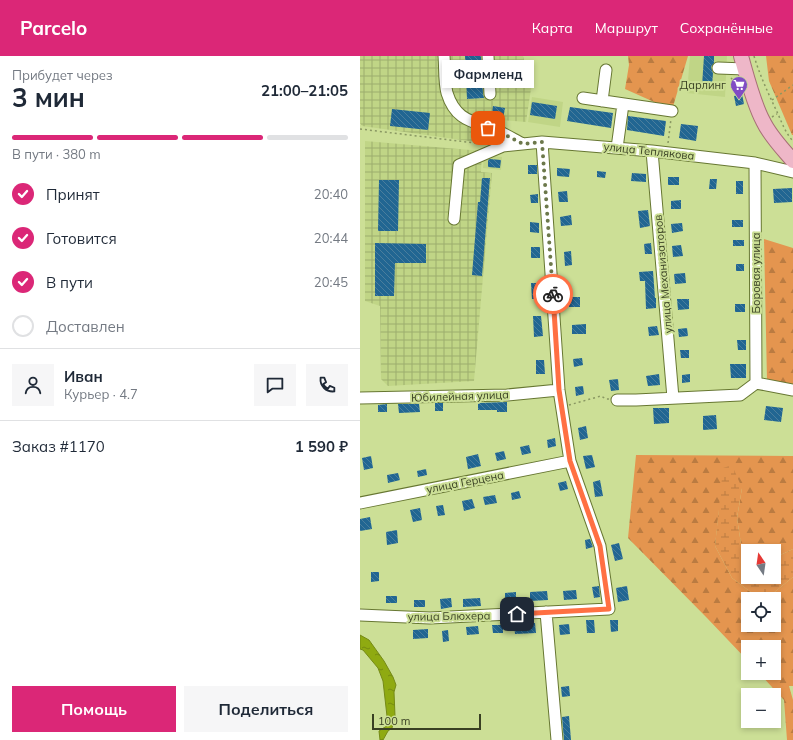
<!DOCTYPE html>
<html lang="ru">
<head>
<meta charset="utf-8">
<style>
  body { margin:0; font-family:Mulish,sans-serif; background:#f6f6f7; color:#1f2937; height:100vh; display:flex; flex-direction:column; font-size:15px; white-space:nowrap }
  * { box-sizing:border-box; margin:0 }
  p { font-size:13px; color:#747a83 }
  .icon { flex:none; width:22px; height:22px; fill:none; stroke:currentColor; stroke-width:2; stroke-linecap:round; stroke-linejoin:round }
  .map { position:relative; flex:1; overflow:hidden }
  .side { display:flex; flex-direction:column; background:#fff; width:360px }
  .side>* { flex:none }
  .needle { width:26px; rotate:347deg }
  .buttons { position:absolute; left:381px; top:488px; display:grid; gap:8px }
  .buttons a { display:grid; place-items:center; width:40px; height:40px; border-radius:0px; background:#fff; box-shadow:0 2px 6px #0003; font-size:20px }
  .scale { position:absolute; left:12px; bottom:10px; width:109px; box-sizing:border-box; padding-left:4px; border:2px solid #394023; border-top:0; font-size:11px; line-height:14px; white-space:nowrap; color:#394023; -webkit-text-stroke:3px #ccdf96; paint-order:stroke }
  .pin { position:absolute; display:grid; place-items:center; width:34px; height:34px; color:#fff; margin:-17px; border-radius:8px; box-shadow:0 2px 6px #0006 }
  .courier { position:absolute; display:grid; place-items:center; width:40px; height:40px; margin:-20px; border:3px solid #ff7043; border-radius:50%; background:#fff; color:#222; box-shadow:0 1px 5px #0007 }
  .bubble { position:absolute; height:28px; border-radius:0px; background:#fff; box-shadow:0 2px 6px #0003; font-size:13px; font-weight:700; line-height:28px; text-align:center }
  .headline em { font-style:normal; font-weight:700 }
  .headline div { display:flex; flex-direction:column-reverse }
  .headline { display:flex; align-items:center; justify-content:space-between; height:68px; padding:0 12px }
  h1 { font-size:26px; font-weight:700; line-height:30px }
  .bar { display:grid; grid-template-columns:repeat(4,1fr); gap:6px 4px; align-content:center; height:48px; padding:0 12px }
  .bar i { height:5px; border-radius:3px; background:#e0e1e3 }
  .bar .current { background:#db2777 }
  .bar p { grid-column:span 4 }
  .line { display:flex; align-items:center; gap:10px; padding:0 12px; border-top:1px solid #e0e1e3 }
  .line div { flex:1 }
  .round { display:grid; place-items:center; flex:none; width:42px; height:42px; border-radius:0px; background:#f6f6f7 }
  ol { padding:0 12px; list-style:none }
  li { display:flex; align-items:center; gap:12px; height:44px }
  li p { margin-inline-start:auto }
  li .icon { padding:4px; border-radius:50%; background:#db2777; color:#fff; stroke-width:4 }
  li:last-child { color:#747a83 }
  li i { width:22px; height:22px; border:2px solid #e0e1e3; border-radius:50% }
  .button { display:flex; gap:8px; margin-top:auto; padding:8px 12px }
  .button a { flex:1; height:46px; border-radius:0px; background:#db2777; color:#fff; font-size:16px; font-weight:700; line-height:46px; text-align:center }
  .button a+a { background:#f6f6f7; color:#1f2937 }
  header { display:flex; align-items:center; gap:24px; box-sizing:border-box; height:56px; padding:0 20px; background:#db2777; color:#fff }
  header strong { font-size:19px }
  nav { display:flex; gap:22px; margin-inline-start:auto; font-size:14px }
  main { display:flex; flex:1; min-height:0 }
  .map>svg:first-child { display:block }
</style>
</head>
<body>
<header>
<strong>Parcelo</strong>
<nav><a>Карта</a><a>Маршрут</a><a>Сохранённые</a></nav>
</header>
<main>
<section class="side">
<div class="headline"><div><h1>3 мин</h1><p>Прибудет через</p></div><em>21:00–21:05</em></div>
<div class="bar"><i class="current"></i><i class="current"></i><i class="current"></i><i></i><p>В пути · 380 m</p></div>
<ol>
<li><svg class="icon" aria-label="check" viewBox="0 0 24 24"><path d="M5 12l5 5 9-10"/></svg>Принят<p>20:40</p></li>
<li><svg class="icon" aria-label="check" viewBox="0 0 24 24"><path d="M5 12l5 5 9-10"/></svg>Готовится<p>20:44</p></li>
<li><svg class="icon" aria-label="check" viewBox="0 0 24 24"><path d="M5 12l5 5 9-10"/></svg>В пути<p>20:45</p></li>
<li><i></i>Доставлен</li>
</ol>
<div class="line" style="height:72px"><a class="round"><svg class="icon" aria-label="person" viewBox="0 0 24 24"><circle cx="12" cy="8" r="4"/><path d="M4 21q1-7 8-7t8 7"/></svg></a><div><b>Иван</b><p>Курьер · 4.7</p></div><a class="round"><svg class="icon" aria-label="chat" viewBox="0 0 24 24"><path d="M4 5h16v11H9l-5 4z"/></svg></a><a class="round"><svg class="icon" aria-label="phone" viewBox="0 0 24 24"><path d="M5 4h4l2 5-3 2q2 4 5 5l2-3 5 2v4C11 20 4 13 5 4z"/></svg></a></div>
<div class="line" style="height:52px"><div>Заказ #1170</div><b>1 590 ₽</b></div>
<div class="button"><a>Помощь</a><a>Поделиться</a></div>
</section>
<div class="map">
<svg width="433" height="684" viewBox="0 0 433 684">
  <defs>
    <pattern id="industrial-grid" width="8" height="8" patternUnits="userSpaceOnUse"><rect width="8" height="8" fill="#c0d586"/><path d="M0 4h8M4 0v8" fill="none" stroke="#9dae6d"/></pattern>
    <pattern id="forest-firs" width="22" height="20" patternUnits="userSpaceOnUse"><rect width="22" height="20" fill="#e4954f"/><path d="M5 1l3.5 6h-7zM16 11l3.5 6h-7z" fill="#ba7b41"/></pattern>
    <pattern id="wetland-marsh" width="20" height="14" patternUnits="userSpaceOnUse"><rect width="20" height="14" fill="#e4954f"/><path d="M1 5h8M5 5V1M11 12h8M15 12V8" fill="none" stroke="#ba7b41"/></pattern>
    <pattern id="water-ripples" width="26" height="14" patternUnits="userSpaceOnUse"><rect width="26" height="14" fill="#8faa11"/><path d="M2 4q2-2 4 0t4 0M15 11q2-2 4 0t4 0" fill="none" stroke="#768c10"/></pattern>
    <pattern id="building-back-hatch" width="6" height="6" patternUnits="userSpaceOnUse"><rect width="6" height="6" fill="#216692"/><path d="M-1 5l2 2M0 0l6 6M5-1l2 2" fill="none" stroke="#4a7e9d"/></pattern>
  </defs>
  <rect width="100%" height="100%" fill="#ccdf96"/>
  <path fill="#c0d586" d="M330,0H367L365,41L327,37Z
    M172,41L203,46L200,71L168,66Z
    M124,99L142,101L141,114L123,112Z"/>
  <path fill="url(#industrial-grid)" d="M0,0H163L166,12L172,16L171,33L166,66L140,64L137,89L2,70L0,67Z
    M5,85L122,95L121,116L132,117L114,325L28,330L21,323L20,250L5,245Z"/>
  <path fill="url(#forest-firs)" d="M268,0H328L312,54L265,33L269,9Z
    M406,0H433V79H432L409,25Z
    M404,183L433,192V329L407,324Z
    M276,399L433,400V493L414,502V495H388V496L381,488L377,462L382,432L359,454L355,490L372,522L400,543H388V569H414V543H406L433,521V630H429L433,644V684H427L424,644L399,617H414V591H388V605L347,562L268,482Z"/>
  <path fill="url(#wetland-marsh)" d="M372,409L382,432L377,462L381,488L388,496V521H414V502L433,493V521L406,543H400L372,522L355,490L363,412Z"/>
  <path fill="url(#water-ripples)" stroke="#758a16" d="M0,579L9,584L24,605L33,621L36,629L34,636L35,660L32,672L28,675L23,684H20L19,675L28,669L23,625L18,612L3,594L0,593Z"/>
  <path fill="url(#building-back-hatch)" d="M105,0H121L123,38L124,42L107,43Z
    M344,0H354V7L351,11L353,17L352,31L342,30Z
    M382,38L384,48L376,50L374,40Z
    M172,46L197,50L195,63L170,59Z
    M133,50L145,52L143,63H139V68L131,65Z
    M210,51L253,57L251,72L207,65Z
    M32,53L70,57L68,74L30,70Z
    M268,60L306,65L304,80L267,74Z
    M321,68L338,70L336,85L319,82Z
    M130,103L141,104L140,112L128,111V104Z
    M168,109H177V118H168Z
    M197,112L210,113L209,121L197,120Z
    M237,115L246,116L245,122L237,121Z
    M272,117L286,118V126L271,125Z
    M308,121H319V129H308Z
    M122,122H130L122,220L112,219L118,146H120Z
    M350,123H357L356,133H349Z
    M19,124H39L38,175H18Z
    M376,125H383V138H376Z
    M432,132V146L414,147L413,133Z
    M207,135L208,146H199L198,136Z
    M178,138V147H171L170,139Z
    M321,144V153H311V145Z
    M288,154L290,170L280,172L278,155Z
    M211,159L212,169L201,170L200,161Z
    M372,164H383V171H372Z
    M170,166L179,167V177L170,176Z
    M322,167L323,175L312,177L311,168Z
    M373,184H384V190H373Z
    M15,187L66,188V207H35L34,240H15Z
    M291,187L292,198H285L284,188Z
    M321,189L323,200L313,201L312,190Z
    M171,191H180V202H171Z
    M211,195L212,209L205,210L204,196Z
    M376,208H384V215H376Z
    M293,215L295,242H296V252L286,253L285,225H280L279,216Z
    M325,217L326,227L315,228L314,218Z
    M171,227H180L182,243H172Z
    M209,241H220V251H209Z
    M317,243H329V253L318,254Z
    M375,248H385V256H375Z
    M173,260H181L183,280L174,281Z
    M226,268V278H212V269Z
    M297,270L299,279L289,280L288,271Z
    M327,272L328,280L319,281L318,273Z
    M377,284H386V294H378Z
    M320,294H329V302H321Z
    M222,302L223,309L214,311L213,303Z
    M176,304H184L185,318H176Z
    M370,308H386V322H371Z
    M299,318L300,329L288,330L286,320Z
    M330,318V326L322,327V319Z
    M258,323L259,334L251,335L249,324Z
    M223,330L224,338L216,340L215,331Z
    M147,346V356H137V354H118V347Z
    M75,347H83V355H75Z
    M27,348V356H18V349Z
    M38,348H59L60,356L39,357Z
    M406,350L423,352L421,366L404,364Z
    M293,352H309V367L294,368Z
    M356,359L357,373L343,374V360Z
    M226,370L228,382L220,384L218,372Z
    M195,382L196,390L188,392L187,384Z
    M169,389L171,397L162,399L160,391Z
    M144,395L146,403L137,405L135,397Z
    M118,398L121,410L108,413L106,401Z
    M232,399L235,411L226,413L223,400Z
    M11,400L13,412L4,414L2,402Z
    M66,413L67,419L58,421L57,415Z
    M38,417L40,424L28,427L27,419Z
    M240,424L243,440L235,441L233,426Z
    M206,425L208,433L200,435L198,427Z
    M159,435L161,442L152,444L151,437Z
    M135,439L137,447L125,449L123,441Z
    M112,443L115,452L104,455L102,445Z
    M83,449L85,459L78,460L76,450Z
    M60,452L62,464L53,466L50,454Z
    M10,461L12,473L0,475V463Z
    M37,474L38,487L27,489L26,476Z
    M230,483L233,491L226,493L225,484Z
    M259,487L263,503L255,505L251,489Z
    M11,516H19V525L11,526Z
    M239,530L240,541L234,542L232,531Z
    M267,530L269,544L258,546L256,532Z
    M216,534L217,543L204,544L203,535Z
    M187,535L188,544L170,545V536Z
    M156,536V547H145V537Z
    M26,540H37V547H26Z
    M91,542L92,551L81,553L80,543Z
    M120,542L121,550L103,551V543Z
    M54,544H65V551H54Z
    M226,564H234L235,577H227Z
    M250,564H258V575L251,576Z
    M175,567L176,577L155,578L154,568Z
    M209,568L210,578L200,579L199,569Z
    M132,569H143V577H133Z
    M118,570L119,578L107,579L106,571Z
    M68,573V582L53,583V574Z
    M88,574L89,585L83,586L82,575Z
    M209,630L210,640L202,641L201,631Z
    M209,660L211,684H204L202,661Z"/>
  <g fill="none" stroke-linecap="round" stroke-linejoin="round">
    <defs>
      <path id="minor" d="M84,0C85,11 84,26 87,37C96,66 114,65 138,75C147,79 155,84 163,88
        M128,0L130,38
        M358,12L385,13
        M223,42L312,55
        M242,45L246,14
        M257,92L263,48
        M292,95L313,342
        M395,107L396,327
        M94,163L99,109L143,90L182,86L292,95L395,107L433,116
        M0,342L147,339L199,334
        M257,344H276L380,339L396,327L433,334
        M0,447L210,405
        M186,556L197,684
        M0,559L70,562L249,553L240,490L210,405L199,334L182,86"/>
      <path id="major" d="M381,0C387,21 393,46 403,65C410,80 422,92 433,105"/>
    </defs>
    <use href="#minor" stroke="#677732" stroke-width="13"/>
    <use href="#major" stroke="#a76e76" stroke-width="16"/>
    <path stroke="#899762" stroke-width="1.5" stroke-dasharray="2 3" stroke-linecap="butt" d="M394,0C400,20 409,39 418,58C422,67 426,78 433,85
      M371,22L372,23L378,25
      M412,44L433,29
      M412,61L417,58
      M0,73L123,88
      M308,87L311,63
      M209,349L241,340L246,343H249"/>
    <use href="#minor" stroke="#fff" stroke-width="11"/>
    <use href="#major" stroke="#eeb7c8" stroke-width="14"/>
  </g>
  <g fill="none" stroke-linecap="round" stroke-linejoin="round">
    <path stroke="#6c784b" stroke-width="4" stroke-dasharray="0 7.2" d="M128,72L138,75L163,88L182,86L193,238"/>
    <path stroke="#ff7043" stroke-width="5" d="M157,558L249,553L240,490L210,405L199,334L193,238"/>
  </g>
  <defs>
    <symbol id="supermarket-pin" viewBox="-11 -11 22 30"><path d="M0 17L-7.5 6A9.5 9.5 0 1 1 7.5 6Z" fill="#814cc4" stroke="#ccdf96"/><path d="M-6-5.5h2.5l.6 2H6L4.5 2H-2.5L-4.4-4H-6ZM-1.5 3.2a1.3 1.3 0 1 0 .1 0ZM3 3.2a1.3 1.3 0 1 0 .1 0Z" fill="#fff"/></symbol>
  </defs>
  <g fill-rule="evenodd">
    <use href="#supermarket-pin" x="369" y="19" width="20" height="27"/>
  </g>
  <g text-anchor="middle" stroke-width="4" stroke-linejoin="round" paint-order="stroke">
    <g font-size="11" fill="#394023" stroke="#ccdf96" text-anchor="end">
      <text x="366" y="33">Дарлинг</text>
    </g>
    <g font-size="11" fill="#394023" stroke="#ccdf96">
      <text transform="translate(289 95) rotate(6)" y="4">улица Теплякова</text>
      <text transform="translate(396 217) rotate(-90)" y="4">Боровая улица</text>
      <text transform="translate(303 218) rotate(-95)" y="4">улица Механизаторов</text>
      <text transform="translate(100 340) rotate(-2)" y="4">Юбилейная улица</text>
      <text transform="translate(105 426) rotate(-11)" y="4">улица Герцена</text>
      <text transform="translate(89 560) rotate(-1)" y="4">улица Блюхера</text>
    </g>
  </g>
</svg>
<div class="buttons">
<a><svg class="needle" viewBox="-14 -14 28 28"><path d="M0-13l5 13h-10z" fill="#e53935"/><path d="M0 13l5-13h-10z" fill="#747a83"/></svg></a>
<a><svg class="icon" aria-label="locate" viewBox="0 0 24 24"><circle cx="12" cy="12" r="6"/><path d="M12 2v4M12 18v4M2 12h4M18 12h4"/></svg></a>
<a>+</a>
<a>−</a>
</div>
<div class="scale">100 m</div>
<div class="pin" style="left:128px;top:72px;background:#ea580c"><svg class="icon" aria-label="bag" viewBox="0 0 24 24"><path d="M5 8h14l-1 12H6zM9 8a3 3 0 0 1 6 0"/></svg></div>
<div class="pin" style="left:157px;top:558px;background:#1f2937"><svg class="icon" aria-label="home" viewBox="0 0 24 24"><path d="M3 11l9-7 9 7M6 9v11h12V9"/></svg></div>
<div class="courier" style="left:193px;top:238px"><svg class="icon" aria-label="bike" viewBox="0 0 24 24"><circle cx="6" cy="16" r="4"/><circle cx="18" cy="16" r="4"/><path d="M6 16l4-8h5l3 8M10 8l3 8H6M13 5h3"/></svg></div>
<div class="bubble" style="left:82px;top:4px;width:92px">Фармленд</div>
</div>
</main>
</body>
</html>
